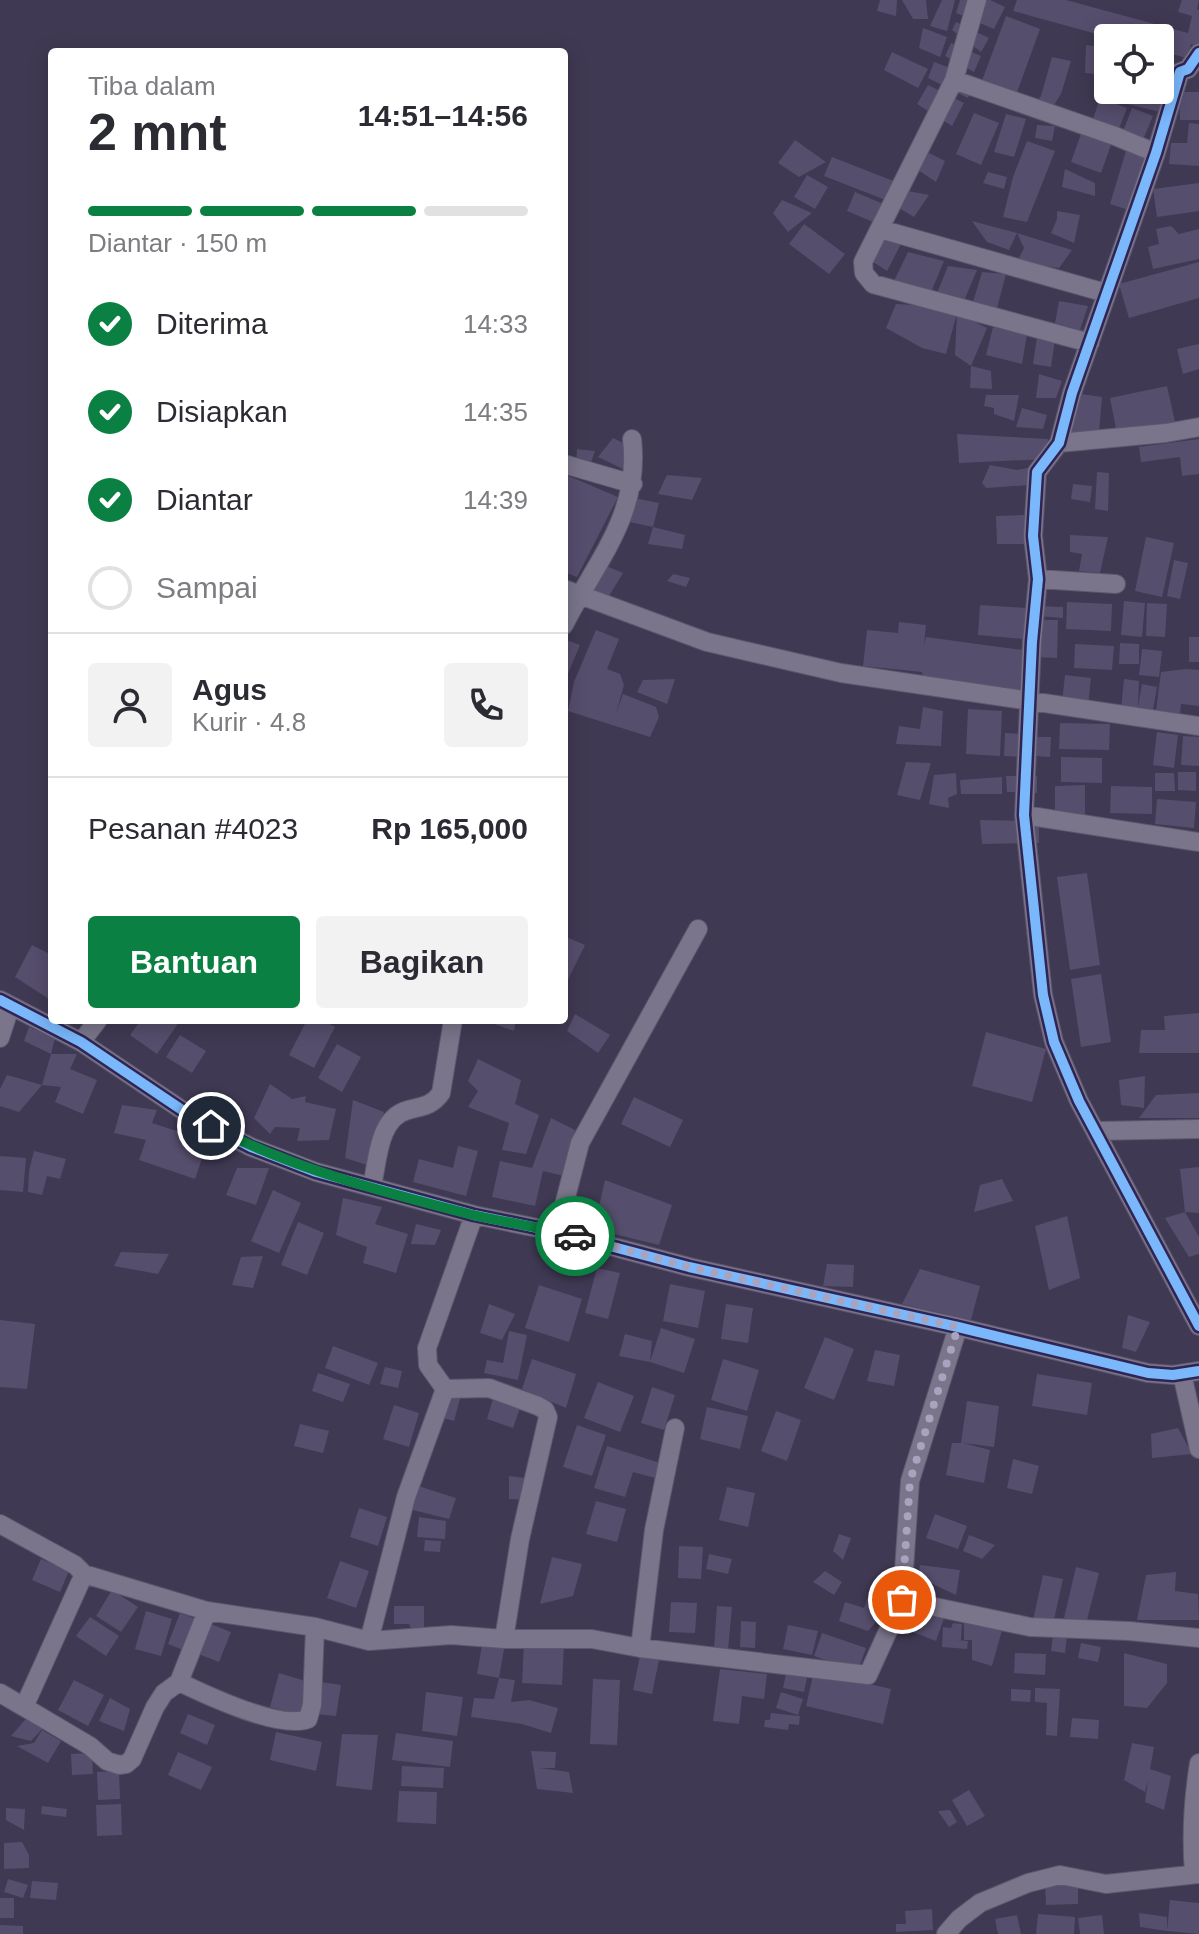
<!DOCTYPE html>
<html lang="id">
<head>
<meta charset="utf-8">
<style>
  body { margin:0; font-family:Helvetica,sans-serif; background:#f2f2f3; color:#2b2b33; height:100vh; display:flex; flex-direction:column; font-size:30px; white-space:nowrap }
  * { box-sizing:border-box; margin:0 }
  p { font-size:26px; color:#7c7c81 }
  .icon { flex:none; width:44px; height:44px; fill:none; stroke:currentColor; stroke-width:2; stroke-linecap:round; stroke-linejoin:round }
  .map { position:relative; flex:1; overflow:hidden }
  .details { position:absolute; left:48px; top:48px; width:520px; height:976px; display:flex; flex-direction:column; background:#fff; border-radius:8px; box-shadow:0 4px 20px #0003 }
  .details>* { flex:none }
  .controls { position:absolute; left:1094px; top:24px; display:grid; gap:16px }
  .controls a { display:grid; place-items:center; width:80px; height:80px; border-radius:8px; background:#fff; box-shadow:0 4px 20px #0003; font-size:40px }
  .pin { position:absolute; display:grid; place-items:center; width:68px; height:68px; color:#fff; margin:-34px; border:4px solid #fff; border-radius:50%; box-shadow:0 2px 8px #0007 }
  .courier { position:absolute; display:grid; place-items:center; width:80px; height:80px; margin:-40px; border:6px solid #0b8043; border-radius:50%; background:#fff; color:#222; box-shadow:0 2px 10px #0007 }
  .headline em { font-style:normal; font-weight:700 }
  .headline div { display:flex; flex-direction:column-reverse }
  .headline { display:flex; align-items:center; justify-content:space-between; height:136px; padding:0 40px }
  h1 { font-size:52px; font-weight:700; line-height:60px }
  .bar { display:grid; grid-template-columns:repeat(4,1fr); gap:12px 8px; align-content:center; height:96px; padding:0 40px }
  .bar i { height:10px; border-radius:6px; background:#e1e1e2 }
  .bar .on { background:#0b8043 }
  .bar p { grid-column:span 4 }
  .line { display:flex; align-items:center; gap:20px; padding:0 40px; border-top:2px solid #e1e1e2 }
  .line div { flex:1 }
  .round { display:grid; place-items:center; flex:none; width:84px; height:84px; border-radius:8px; background:#f2f2f3 }
  ol { padding:0 40px; list-style:none }
  li { display:flex; align-items:center; gap:24px; height:88px }
  li p { margin-inline-start:auto }
  li .icon { padding:8px; border-radius:50%; background:#0b8043; color:#fff; stroke-width:4 }
  li:last-child { color:#7c7c81 }
  li i { width:44px; height:44px; border:4px solid #e1e1e2; border-radius:50% }
  .cta { display:flex; gap:16px; margin-top:auto; padding:16px 40px }
  .cta a { flex:1; height:92px; border-radius:8px; background:#0b8043; color:#fff; font-size:32px; font-weight:700; line-height:92px; text-align:center }
  .cta a+a { background:#f2f2f3; color:#2b2b33 }
  .map>svg:first-child { display:block }
</style>
</head>
<body>
<div class="map">
<svg width="1199" height="1934" viewBox="0 0 1199 1934">
  <rect width="100%" height="100%" fill="#3f3953"/>
  <path fill="#564e6d" d="M880,0H897L896,16L877,11Z
    M902,0H926L928,19H913Z
    M942,0H955L947,31L930,26Z
    M960,0H990L1005,7L994,29L956,13Z
    M1017,0H1066L1188,33L1192,16L1178,12L1182,0H1199L1197,9L1199,10V46L1191,44L1187,58L1160,51V38H1111L1013,11Z
    M1006,16L1040,29L1015,98L980,86Z
    M956,22L989,38L981,52L952,30Z
    M923,28L947,37L940,57L919,48Z
    M951,43L981,56L974,72L945,56Z
    M1086,45L1108,48V75L1085,73Z
    M892,52L928,69L918,88L884,70Z
    M1052,57L1071,61L1061,94L1052,108L1036,103L1041,96Z
    M934,62L977,78L968,98L928,78Z
    M928,85L964,103L952,126L917,104Z
    M1106,90H1157L1156,93L1168,96L1164,113L1104,98Z
    M1179,92H1199V120H1180Z
    M1100,98L1127,108L1118,131L1092,122Z
    M1132,108L1153,116L1142,142L1122,134Z
    M974,113L999,123L981,165L956,154Z
    M1006,114L1026,119L1014,157L994,152Z
    M1189,123L1199,124V166L1169,164L1171,143H1187Z
    M1037,125L1055,126L1052,141L1035,138Z
    M1082,131L1112,142L1101,173L1071,162Z
    M795,140L826,162L799,177L778,163Z
    M1027,141L1055,151L1027,222L1003,217L1013,177Z
    M1126,151L1148,158L1132,211L1110,204Z
    M929,153L945,161L936,182L918,170Z
    M832,157L896,182L888,201L824,176Z
    M1065,169L1095,183V196L1062,187Z
    M988,172L1007,177L1004,189L983,183Z
    M807,175L828,187L815,209L794,197Z
    M1199,183V211L1157,217L1153,189Z
    M908,191L929,195L914,217L899,208Z
    M855,192L886,205L878,224L847,211Z
    M782,200L812,213L788,232L773,213Z
    M1057,211L1080,215L1074,243L1051,233L1057,219Z
    M972,221L1017,233L1009,250L987,242Z
    M804,224L845,254L829,274L789,244Z
    M1171,226L1179,234L1199,229V259L1153,269L1148,247L1159,244L1156,229Z
    M1017,233L1072,250L1059,268L1017,262L1024,248Z
    M876,238L901,244L887,271L873,262Z
    M908,252L944,261L932,290L894,281Z
    M1199,262V298L1129,318L1119,284Z
    M948,266L977,270L964,301L937,293Z
    M982,272L1006,274L997,308L971,309Z
    M1059,301L1088,306L1080,330L1055,323Z
    M896,304L933,306L957,313L946,354L922,348L886,328Z
    M957,313L987,328L971,366L955,355Z
    M993,327L1027,334L1022,364L986,355Z
    M1037,337L1055,339L1051,367L1033,364Z
    M1199,344V369L1183,374L1177,349Z
    M971,366L991,371L992,389L970,388Z
    M1039,374L1062,381L1056,398H1036Z
    M1167,386L1175,422L1117,434L1110,398Z
    M1081,394L1102,397L1099,432L1068,435Z
    M986,395H1019L1014,421L994,414V408L984,406Z
    M1022,408L1047,415L1043,429L1016,427Z
    M957,434L1048,439L1047,459L959,463Z
    M613,438L631,447L625,470L598,457Z
    M1199,439V474L1182,476L1180,457L1141,462L1139,447Z
    M577,449L595,451L590,465L576,463Z
    M990,465L1017,470L1032,467L1030,485L986,488L982,483Z
    M1097,472L1109,473L1108,511L1095,509Z
    M564,474L618,497L577,577L564,572Z
    M667,475L702,478L692,500L658,494Z
    M1073,484L1092,486L1090,502L1071,499Z
    M634,498L659,503L653,527L620,520Z
    M1024,515V544H997L996,516Z
    M653,527L685,535L682,549L648,544Z
    M1070,535L1108,537L1100,573L1079,571L1082,554L1070,552Z
    M1146,537L1174,543L1162,597L1135,591Z
    M1174,560L1188,563L1180,599L1167,596Z
    M604,565L623,573L606,601L591,594Z
    M673,574L690,578L686,587L667,581Z
    M1124,601L1145,603L1142,637L1121,635Z
    M1067,602L1112,604L1111,631L1066,629Z
    M1147,603L1167,604L1165,637L1146,636Z
    M980,605L1026,608L1024,639L978,635Z
    M1038,606L1063,607V618L1038,616Z
    M1036,620H1058L1057,658L1035,657Z
    M899,622L926,625L924,645L926,637L1030,651L1024,699L924,686L922,672L863,666L867,630L898,633Z
    M596,630L619,639L607,669L620,674L624,685L616,714L623,694L656,707L659,717L650,737L568,711L574,682Z
    M1189,637H1199V662H1189Z
    M564,639L580,645L564,683Z
    M1120,643L1139,644V664H1119Z
    M1075,644L1114,646L1112,670L1074,668Z
    M1142,649L1162,651L1159,677L1139,675Z
    M1186,669L1199,670V706L1181,704L1180,714L1156,711L1161,672Z
    M1065,675L1091,678L1088,706L1062,703Z
    M675,679L667,704L637,692L643,680Z
    M1124,679L1139,681L1138,707L1142,684L1157,687L1153,710L1138,707L1136,711L1121,709Z
    M923,707L943,711L941,746L896,744L899,726L920,729Z
    M968,709L1002,711L1000,756L966,754Z
    M1060,723L1110,724L1109,750L1059,749Z
    M1157,732L1178,735L1174,768L1153,765Z
    M1005,733L1024,734L1023,757L1004,756Z
    M1183,736L1199,737V766L1181,765Z
    M1036,737H1051L1050,757L1036,756Z
    M1061,757L1102,758V783L1061,782Z
    M906,762L931,763L920,800L897,795Z
    M1178,772H1196V791L1178,790Z
    M956,773L957,794L948,798L949,808L929,804L934,775Z
    M1155,773H1174L1175,791H1155Z
    M1006,776H1037V793L1007,792Z
    M1002,777V794H961L960,780Z
    M1085,785V816L1055,817V786Z
    M1111,786L1152,787V814L1110,813Z
    M1157,799L1196,802L1194,828L1155,824Z
    M980,820L1039,821V843L982,844Z
    M1087,873L1100,965L1070,970L1057,877Z
    M564,936L585,945L564,988Z
    M32,945L52,955V1001L15,977Z
    M1101,974L1111,1042L1081,1047L1071,979Z
    M1199,1013V1053H1139L1141,1030H1165L1164,1016Z
    M575,1014L610,1035L598,1053L567,1031Z
    M141,1020H176L179,1022L157,1054L130,1035Z
    M307,1020H322L335,1027L314,1068L289,1055Z
    M484,1020H516L514,1031L483,1020Z
    M29,1027L55,1038L51,1054L24,1041Z
    M986,1032L1046,1049L1032,1102L972,1086Z
    M180,1035L206,1051L192,1073L166,1057Z
    M337,1044L361,1057L342,1092L318,1078Z
    M51,1054H77L70,1069L97,1080L83,1114L55,1102L61,1087L42,1085L19,1112L0,1106V1089L7,1075L42,1085Z
    M478,1059L521,1080L515,1104L539,1115L526,1154L502,1150L509,1123L468,1107L478,1091L468,1081Z
    M1145,1076L1144,1108L1121,1105L1119,1080Z
    M270,1084L292,1099L306,1096L305,1102L336,1109L329,1140L297,1141L300,1128L275,1127L270,1134L254,1118Z
    M1199,1093V1118H1139L1156,1095Z
    M634,1097L683,1120L670,1147L621,1124Z
    M353,1100L384,1112L367,1165L345,1158Z
    M122,1105L157,1110L152,1123L208,1141L195,1179L139,1160L146,1140L114,1133Z
    M551,1118L575,1130L564,1176L543,1171L535,1206L492,1197L500,1161L532,1168Z
    M458,1146L478,1151L466,1196L413,1182L419,1159L453,1168Z
    M34,1151L66,1159L60,1179L47,1176L42,1195L28,1192L29,1171Z
    M0,1156L26,1158L23,1192L0,1190Z
    M1199,1167V1213L1185,1212L1199,1237V1254L1189,1257L1165,1218L1185,1212L1180,1169Z
    M237,1168H269L256,1205L226,1195Z
    M1002,1179L1013,1201L974,1212L980,1185Z
    M605,1180L672,1205L659,1245L594,1229Z
    M273,1190L301,1203L279,1253L251,1241Z
    M343,1198L382,1207L375,1224L408,1234L396,1273L363,1263L367,1247L336,1235Z
    M1067,1216L1080,1278L1049,1290L1035,1226Z
    M298,1222L324,1233L307,1275L281,1265Z
    M416,1224L441,1230L435,1245L411,1244Z
    M121,1252L169,1254L158,1274L114,1266Z
    M263,1256L253,1288L232,1285L241,1257Z
    M827,1264L854,1265L853,1287L823,1286Z
    M597,1268L620,1273L608,1319L585,1313Z
    M920,1269L980,1286L971,1320L902,1304Z
    M670,1284L705,1291L698,1328L663,1321Z
    M539,1285L582,1299L569,1342L525,1328Z
    M489,1304L515,1314L502,1340L480,1333Z
    M726,1304L753,1308L748,1343L721,1339Z
    M1128,1315L1150,1322L1136,1352L1122,1348Z
    M0,1320L35,1324L27,1389L0,1387Z
    M661,1328L695,1339L684,1373L650,1362Z
    M509,1331L527,1335L518,1380L484,1373L487,1360L503,1363Z
    M625,1334L652,1341L650,1362L619,1356Z
    M825,1337L854,1349L834,1400L804,1388Z
    M333,1346L378,1363L369,1385L325,1368Z
    M875,1350L900,1355L894,1386L867,1381Z
    M532,1359L576,1374L566,1408L522,1389Z
    M723,1359L759,1370L747,1411L711,1400Z
    M385,1367L402,1371L398,1388L380,1384Z
    M318,1373L350,1384L343,1402L312,1391Z
    M1037,1374L1092,1383L1087,1415L1032,1406Z
    M598,1382L634,1396L620,1432L584,1418Z
    M652,1387L675,1395L664,1430L641,1423Z
    M445,1396L460,1399L454,1421L439,1417Z
    M493,1399L520,1408L513,1428L487,1419Z
    M967,1401L999,1406L994,1447L963,1443L990,1450L984,1483L946,1475L952,1443H961Z
    M394,1405L419,1413L409,1447L383,1439Z
    M707,1407L748,1416L740,1449L700,1439Z
    M776,1411L801,1420L787,1461L761,1451Z
    M300,1424L329,1431L323,1453L294,1446Z
    M577,1425L606,1435L592,1476L563,1467Z
    M1178,1428L1192,1454L1152,1458L1151,1434Z
    M607,1446L660,1463L655,1478L633,1472L625,1497L594,1488Z
    M1013,1459L1039,1466L1032,1494L1007,1488Z
    M509,1476L525,1478V1500L509,1499Z
    M415,1485L456,1498L449,1519L409,1509Z
    M727,1487L755,1493L748,1527L719,1520Z
    M596,1501L626,1509L617,1542L586,1534Z
    M359,1508L387,1517L378,1546L350,1537Z
    M935,1514L967,1526L958,1549L926,1538Z
    M419,1517L446,1521L445,1539L417,1537Z
    M839,1534L851,1538L843,1560L833,1551Z
    M969,1535L995,1545L982,1559L963,1551Z
    M425,1540L441,1541L440,1552L424,1551Z
    M679,1546L703,1547L701,1579L678,1578Z
    M709,1554L732,1559L728,1574L706,1569Z
    M552,1557L582,1564L573,1596L540,1604Z
    M41,1559L69,1571L60,1592L32,1580Z
    M340,1561L369,1571L356,1608L327,1598Z
    M920,1565L960,1570L956,1595L918,1577Z
    M1076,1567L1099,1573L1086,1624L1064,1618Z
    M825,1571L842,1582L834,1595L813,1582Z
    M1176,1572L1175,1591L1198,1594L1199,1620H1137L1146,1575Z
    M1043,1575L1063,1579L1053,1624L1033,1620Z
    M112,1590L138,1607L121,1632L96,1616Z
    M869,1593L895,1601L868,1631L839,1621L845,1602L864,1608Z
    M671,1602L697,1603L695,1633L669,1632Z
    M903,1603L944,1618L936,1641L894,1625Z
    M394,1606H424V1630H412L409,1624H394Z
    M717,1606L732,1607L728,1650L714,1649Z
    M146,1611L172,1619L161,1656L135,1649Z
    M180,1613L203,1622L191,1653L168,1644Z
    M90,1617L119,1636L106,1656L76,1636Z
    M964,1619L1002,1630L992,1666L972,1660V1640H964Z
    M741,1621L756,1622L755,1648L740,1647Z
    M208,1623L231,1632L219,1662L196,1653Z
    M953,1623L962,1624L961,1640H957L968,1641L967,1649L942,1647L943,1627L951,1628Z
    M788,1625L818,1631L812,1655L783,1649Z
    M822,1633L866,1648L858,1671L814,1656Z
    M1053,1635L1067,1637L1065,1653L1051,1651Z
    M524,1643L564,1645L562,1685L522,1683Z
    M1081,1643L1101,1647L1098,1662L1078,1658Z
    M482,1645L504,1649L499,1678L477,1674Z
    M1015,1653L1046,1654L1045,1675L1014,1673Z
    M1124,1653L1167,1664V1683L1147,1708L1124,1706Z
    M640,1656L659,1660L652,1694L633,1690Z
    M720,1669L767,1674L764,1699L742,1696L739,1724L713,1721Z
    M787,1669L808,1673L804,1692L783,1688Z
    M814,1671L891,1689L883,1724L806,1706Z
    M279,1673L309,1682L300,1715L270,1707Z
    M499,1678L515,1680L511,1702L529,1700L558,1708L551,1733L522,1724L471,1717L474,1698L494,1699Z
    M593,1679L620,1680L617,1745L590,1744Z
    M74,1680L104,1695L88,1726L58,1710Z
    M321,1682L341,1685L336,1716L316,1714Z
    M1035,1688L1060,1689L1057,1736L1046,1735L1047,1703L1035,1702Z
    M1011,1689L1031,1690L1030,1702L1011,1701Z
    M426,1692L463,1697L457,1736L422,1731Z
    M781,1692L803,1699L798,1715L776,1708Z
    M110,1698L130,1709L124,1731L99,1721Z
    M771,1713L800,1716L799,1725L789,1724L788,1730L764,1727L765,1720H770Z
    M30,1714L44,1727L31,1741L11,1736Z
    M188,1714L215,1725L207,1745L180,1733Z
    M1072,1718L1099,1720L1098,1739L1070,1737Z
    M42,1730L61,1741L48,1763L17,1746L34,1743Z
    M276,1732L322,1742L316,1771L270,1760Z
    M396,1733L453,1741L450,1767L392,1760Z
    M342,1734L378,1735L372,1790L336,1786Z
    M1132,1743L1154,1747L1150,1769L1171,1776L1164,1810L1145,1802L1148,1780L1145,1792L1124,1780Z
    M531,1751L556,1752L555,1768H540L569,1772L573,1793L537,1789Z
    M178,1752L212,1767L201,1790L168,1775Z
    M92,1753L93,1774L72,1775L71,1754Z
    M402,1766L444,1768L443,1788L401,1786Z
    M119,1771L120,1799L98,1800L97,1772Z
    M969,1790L985,1816L967,1826L952,1800Z
    M399,1791L437,1792L436,1824L397,1822Z
    M121,1804L122,1835L97,1836L96,1805Z
    M42,1806L67,1809L66,1817L41,1814Z
    M6,1808L25,1809L24,1830L6,1820Z
    M950,1810L957,1822L949,1827L938,1811Z
    M22,1842L29,1855V1868L4,1869V1843Z
    M8,1879L28,1885L23,1898L4,1892Z
    M32,1881L58,1883L56,1900L30,1898Z
    M1078,1884V1904L1046,1905L1045,1885Z
    M0,1898H14V1918H0Z
    M1170,1900L1199,1903V1934L1167,1931Z
    M932,1909L933,1930L896,1932V1924H906L905,1911Z
    M1139,1913L1167,1917V1931L1140,1927Z
    M1038,1914L1075,1917L1074,1934H1036Z
    M1017,1915L1021,1934H998L995,1919Z
    M1102,1915L1104,1934H1080L1078,1918Z
    M0,1925L23,1926V1934H0Z"/>
  <g fill="none" stroke-linecap="round" stroke-linejoin="round">
    <defs>
      <path id="minor" d="M977,0L954,80L863,262L864,273L873,284L1090,343
        M1199,53L1188,69L1180,72L1156,153L1072,393L1059,443L1037,472L1033,536L1038,579L1032,642L1024,815L1043,995L1054,1042L1079,1101L1199,1326
        M954,80L1115,136L1156,153
        M880,229L1106,293
        M1059,443L1166,433L1199,427
        M564,464L633,484
        M1038,579L1116,584
        M564,589L707,642L841,673L1199,726
        M564,625C596,561 641,514 632,439
        M1024,815L1199,842
        M0,1000L81,1042L191,1116L251,1147L316,1172L474,1215L557,1232L689,1267L958,1327L1148,1373L1173,1375L1199,1371
        M0,1038L10,1007
        M81,1042L98,1020
        M1097,1131L1199,1129
        M372,1186C378,1160 378,1118 408,1110C423,1106 432,1106 441,1093L453,1020
        M474,1215L427,1348L428,1365L445,1389L489,1388L538,1406L545,1410L548,1417L520,1539L504,1639
        M557,1232L580,1143L698,929
        M1182,1374L1199,1449
        M0,1524L75,1565L84,1574L207,1611L315,1627L369,1641L451,1635L504,1639H592L640,1648L868,1675L902,1600L910,1481L958,1327
        M84,1574L24,1707L90,1746L107,1761L119,1765L126,1764L132,1759L155,1707L164,1693L179,1682L207,1611
        M902,1600L1030,1627L1129,1631L1199,1638
        M369,1641L406,1497L445,1389
        M640,1648L654,1530L675,1428
        M179,1682C206,1695 280,1730 308,1719L312,1705L315,1627
        M0,1693L24,1707
        M1194,1873C1191,1836 1193,1800 1199,1763
        M946,1934L959,1919L980,1903L1028,1883L1060,1875L1106,1884L1199,1874"/>
    </defs>
    <use href="#minor" stroke="#5c576e" stroke-width="20"/>
    <use href="#minor" stroke="#7a758a" stroke-width="18"/>
    <defs>
      <path id="cycleway" d="M1199,53L1188,69L1180,72L1156,153L1072,393L1059,443L1037,472L1033,536L1038,579L1032,642L1024,815L1043,995L1054,1042L1079,1101L1199,1326
        M0,1000L81,1042L191,1116L251,1147L316,1172L474,1215L557,1232L689,1267L958,1327L1148,1373L1173,1375L1199,1371"/>
    </defs>
    <use href="#cycleway" stroke="#2f2453" stroke-width="15"/>
    <use href="#cycleway" stroke="#7ab7fb" stroke-width="10"/>
  </g>
  <g fill="none" stroke-linecap="round" stroke-linejoin="round">
    <path stroke="#a8a4c0" stroke-width="8" stroke-dasharray="0 14.4" d="M575,1236L689,1267L958,1327L910,1481L902,1600"/>
    <path stroke="#0b8043" stroke-width="10" d="M211,1126C293,1169 383,1192 473,1215C507,1223 541,1227 575,1236"/>
  </g>
</svg>
<div class="controls">
<a><svg class="icon" aria-label="locate" viewBox="0 0 24 24"><circle cx="12" cy="12" r="6"/><path d="M12 2v4M12 18v4M2 12h4M18 12h4"/></svg></a>
</div>
<div class="pin" style="left:902px;top:1600px;background:#ea580c"><svg class="icon" aria-label="bag" viewBox="0 0 24 24"><path d="M5 8h14l-1 12H6zM9 8a3 3 0 0 1 6 0"/></svg></div>
<div class="pin" style="left:211px;top:1126px;background:#1f2937"><svg class="icon" aria-label="home" viewBox="0 0 24 24"><path d="M3 11l9-7 9 7M6 9v11h12V9"/></svg></div>
<div class="courier" style="left:575px;top:1236px"><svg class="icon" aria-label="car" viewBox="0 0 24 24"><path d="M5 17H2v-5l4-1 3-4h7l3 4 3 1v5h-3M9 17h6M6 11h13"/><circle cx="7" cy="17" r="2"/><circle cx="17" cy="17" r="2"/></svg></div>
<section class="details">
<div class="headline"><div><h1>2 mnt</h1><p>Tiba dalam</p></div><em>14:51–14:56</em></div>
<div class="bar"><i class="on"></i><i class="on"></i><i class="on"></i><i></i><p>Diantar · 150 m</p></div>
<ol>
<li><svg class="icon" aria-label="check" viewBox="0 0 24 24"><path d="M5 12l5 5 9-10"/></svg>Diterima<p>14:33</p></li>
<li><svg class="icon" aria-label="check" viewBox="0 0 24 24"><path d="M5 12l5 5 9-10"/></svg>Disiapkan<p>14:35</p></li>
<li><svg class="icon" aria-label="check" viewBox="0 0 24 24"><path d="M5 12l5 5 9-10"/></svg>Diantar<p>14:39</p></li>
<li><i></i>Sampai</li>
</ol>
<div class="line" style="height:144px"><a class="round"><svg class="icon" aria-label="person" viewBox="0 0 24 24"><circle cx="12" cy="8" r="4"/><path d="M4 21q1-7 8-7t8 7"/></svg></a><div><b>Agus</b><p>Kurir · 4.8</p></div><a class="round"><svg class="icon" aria-label="phone" viewBox="0 0 24 24"><path d="M5 4h4l2 5-3 2q2 4 5 5l2-3 5 2v4C11 20 4 13 5 4z"/></svg></a></div>
<div class="line" style="height:104px"><div>Pesanan #4023</div><b>Rp 165,000</b></div>
<div class="cta"><a>Bantuan</a><a>Bagikan</a></div>
</section>
</div>
</body>
</html>
